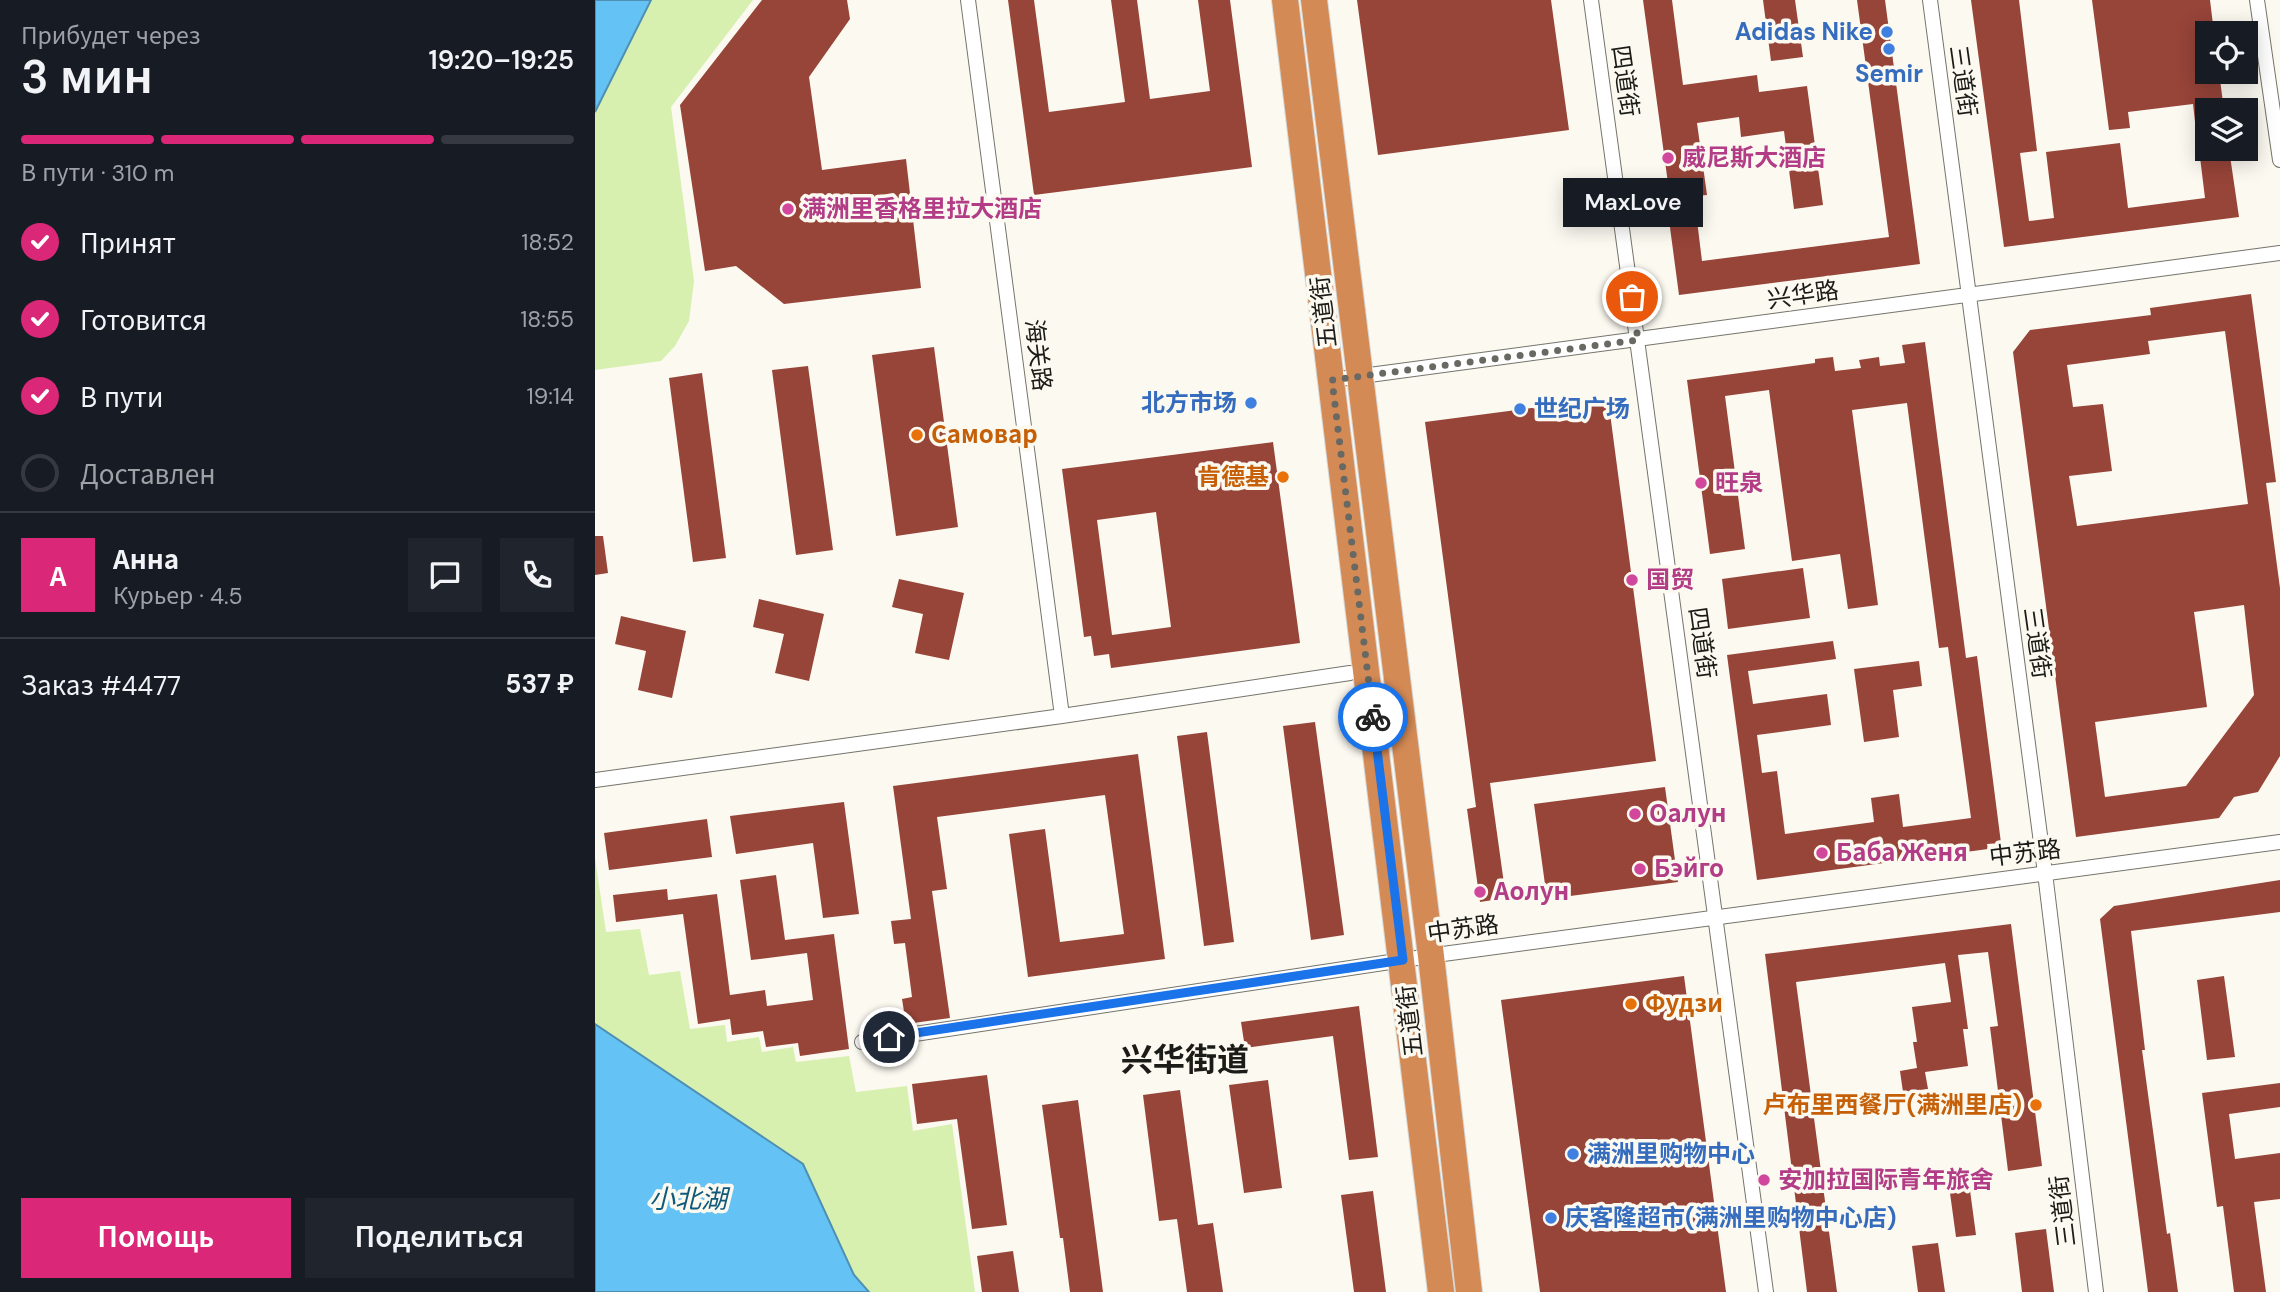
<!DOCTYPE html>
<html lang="ru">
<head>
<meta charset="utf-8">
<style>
  body { margin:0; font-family:"DM Sans","Noto Sans SC",sans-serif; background:#20242c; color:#f1f3f6; height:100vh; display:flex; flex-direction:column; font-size:26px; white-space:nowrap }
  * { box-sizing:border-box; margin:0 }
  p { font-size:23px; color:#9ea1a6 }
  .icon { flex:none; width:38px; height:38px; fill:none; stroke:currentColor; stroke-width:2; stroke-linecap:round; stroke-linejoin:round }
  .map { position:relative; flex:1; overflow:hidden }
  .panel { display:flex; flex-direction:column; background:#171b24; width:595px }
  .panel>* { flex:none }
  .fabs { position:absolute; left:1600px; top:21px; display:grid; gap:14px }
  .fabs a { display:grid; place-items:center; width:63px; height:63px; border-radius:0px; background:#171b24; box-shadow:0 4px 18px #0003; font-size:35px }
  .pin { position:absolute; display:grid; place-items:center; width:60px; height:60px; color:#fff; margin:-30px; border:4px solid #fff; border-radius:50%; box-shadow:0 2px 7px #0007 }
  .courier { position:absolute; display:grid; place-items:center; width:70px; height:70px; margin:-35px; border:5px solid #1a73e8; border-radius:50%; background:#fff; color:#222; box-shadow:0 2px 9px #0007 }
  .bubble { position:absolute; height:49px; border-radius:0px; background:#171b24; box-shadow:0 4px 18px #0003; font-size:23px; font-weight:600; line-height:49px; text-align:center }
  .head em { font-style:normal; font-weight:600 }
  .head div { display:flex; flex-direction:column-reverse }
  .head { display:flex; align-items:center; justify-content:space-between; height:119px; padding:0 21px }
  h1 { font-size:46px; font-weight:600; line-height:52px }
  .bar { display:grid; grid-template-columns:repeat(4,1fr); gap:10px 7px; align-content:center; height:84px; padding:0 21px }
  .bar i { height:9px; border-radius:5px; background:#363941 }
  .bar .on { background:#db2777 }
  .bar p { grid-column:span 4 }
  .line { display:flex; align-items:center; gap:18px; padding:0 21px; border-top:2px solid #363941 }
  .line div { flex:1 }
  .round { display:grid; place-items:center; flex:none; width:74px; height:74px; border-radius:0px; background:#20242c }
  ol { padding:0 21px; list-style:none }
  li { display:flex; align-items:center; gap:21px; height:77px }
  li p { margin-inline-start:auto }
  li .icon { padding:7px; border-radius:50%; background:#db2777; color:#fff; stroke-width:4 }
  li:last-child { color:#9ea1a6 }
  li i { width:38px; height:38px; border:4px solid #363941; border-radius:50% }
  .cta { display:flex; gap:14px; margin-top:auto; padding:14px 21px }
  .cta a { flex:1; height:80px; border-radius:0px; background:#db2777; color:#fff; font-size:28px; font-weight:600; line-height:80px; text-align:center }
  .cta a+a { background:#20242c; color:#f1f3f6 }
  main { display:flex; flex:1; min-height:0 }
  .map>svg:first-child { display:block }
</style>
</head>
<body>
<main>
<section class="panel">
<div class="head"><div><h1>3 мин</h1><p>Прибудет через</p></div><em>19:20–19:25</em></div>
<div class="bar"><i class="on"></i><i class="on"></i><i class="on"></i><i></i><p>В пути · 310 m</p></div>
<ol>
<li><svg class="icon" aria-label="check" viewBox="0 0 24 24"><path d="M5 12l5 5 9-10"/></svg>Принят<p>18:52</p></li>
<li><svg class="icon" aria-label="check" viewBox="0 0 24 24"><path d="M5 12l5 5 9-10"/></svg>Готовится<p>18:55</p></li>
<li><svg class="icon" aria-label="check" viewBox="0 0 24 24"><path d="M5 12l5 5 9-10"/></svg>В пути<p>19:14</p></li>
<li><i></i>Доставлен</li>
</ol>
<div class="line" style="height:126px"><b class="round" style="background:#db2777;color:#fff">А</b><div><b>Анна</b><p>Курьер · 4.5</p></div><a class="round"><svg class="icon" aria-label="chat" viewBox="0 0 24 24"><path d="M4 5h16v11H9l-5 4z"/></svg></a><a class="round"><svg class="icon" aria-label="phone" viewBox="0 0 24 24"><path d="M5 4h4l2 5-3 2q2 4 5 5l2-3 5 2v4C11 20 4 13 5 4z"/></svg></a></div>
<div class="line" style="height:91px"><div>Заказ #4477</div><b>537 ₽</b></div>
<div class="cta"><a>Помощь</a><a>Поделиться</a></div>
</section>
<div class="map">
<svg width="1685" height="1292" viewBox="0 0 1685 1292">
  <rect width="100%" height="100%" fill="#fbf9f0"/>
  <path fill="#d7f0b0" d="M53,0H158L76,107L99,281L94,321L80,346L66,361L0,370V102Z
    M0,858L11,932L45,929L54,975L85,971L95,1029L130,1025L132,1042L164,1037L167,1052L198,1047L201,1062L254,1056L261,1092L312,1086L318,1131L357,1124L380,1292H274L259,1276L208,1164L0,1024Z"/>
  <path fill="#65c2f4" stroke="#4f90b2" stroke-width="2" d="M0,0H56L0,112Z
    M0,1024L208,1164L259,1275L274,1292H0Z"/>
  <path fill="#974439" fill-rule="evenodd" d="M167,0H252L255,19L214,77L227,170L311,159L326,288L189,304L141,266L110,271L85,105Z
    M413,0H439L454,112L530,102L516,0H542L555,99L615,91L603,0H635L657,167L439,195Z
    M762,0H956L974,130L783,155Z
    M1048,0H1077L1088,85L1162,75L1164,92L1212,86L1228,205L1199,209L1189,131L1146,137L1144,117L1102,123L1112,195L1099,196L1107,261L1294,237L1262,0H1290L1325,264L1084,295L1074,220H1078Z
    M1168,0H1200L1208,57L1176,61Z
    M1376,0H1424L1442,151L1425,153L1434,221L1459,218L1451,152L1525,143L1533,208L1610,198L1604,149H1634L1644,217L1409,247Z
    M1497,0H1615L1619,33H1612V72H1624L1629,110H1612V148H1603L1598,104L1533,112L1535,128L1514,130Z
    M1656,294L1681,482L1671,483L1685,588V756L1663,792L1639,797L1624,818L1481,837L1418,352L1435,330L1556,315L1555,308ZM1630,331L1653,504L1482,526L1474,476L1517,471L1508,404L1478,407L1472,365L1555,354L1553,341ZM1649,605L1659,695L1591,786L1510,797L1500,722L1612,707L1599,612Z
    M1330,342L1371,658L1382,656L1406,843L1392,844L1393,849L1162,880L1132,655L1238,641L1241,659L1153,671L1158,704L1232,694L1236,725L1162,735L1167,773L1182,771L1190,834L1279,822L1276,798L1304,794L1308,827L1376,818L1353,647L1344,648L1312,403L1257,410L1283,605L1253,609L1245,554L1197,561L1174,390L1130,396L1150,549L1115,554L1092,380L1220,363V359L1238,357L1240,371L1266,368L1264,360L1284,357L1285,366L1310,363L1307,345Z
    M339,347L363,527L301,536L277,355Z
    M213,366L238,550L201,555L177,370Z
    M107,373L131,558L98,562L74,378Z
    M1013,398L1061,761L895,783L911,898L885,902L872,809L881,807L830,422Z
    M678,442L705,643L516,668L514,654L499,656L496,636L489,637L467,469ZM561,512L576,627L517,635L502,520Z
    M0,536H8L13,573L0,575Z
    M1208,568L1215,618L1133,629L1127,579Z
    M304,579L369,593L354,660L320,653L328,614L297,607Z
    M164,599L229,614L214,681L180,673L189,634L158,627Z
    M26,616L91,631L77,698L43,690L51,651L20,644Z
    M1324,661L1327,686L1298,690L1304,737L1269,742L1259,669Z
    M720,722L749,935L716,940L688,726Z
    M612,732L639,942L609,946L582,736Z
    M543,754L570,959L433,977L414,834L450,829L465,942L529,934L510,795L342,817L352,889L337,891L355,1018L311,1024L307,999L317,997L310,943L299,944L296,921L316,919L298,786Z
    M1070,787L1083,882L952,899L939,804Z
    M249,802L264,914L228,918L218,843L141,854L135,816Z
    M112,819L117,857L14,870L9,833Z
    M181,875L190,940L239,934L254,1049L205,1056L203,1043L171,1047L168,1031L137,1035L135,1019L103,1024L88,914L21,922L18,895L72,889L73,900L122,894L135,995L170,990L172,1006L218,1000L212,953L156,960L145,880Z
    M1685,880V912L1536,931L1550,1050H1547L1572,1234L1575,1233L1583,1292H1553L1505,919L1519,906Z
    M1416,924L1447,1166L1413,1171L1395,1027L1403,1026L1393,952L1363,955L1373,1029H1368L1373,1066L1330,1072L1333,1089L1308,1092L1305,1071L1322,1068L1318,1042H1322L1317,1007L1356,1002L1350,963L1201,982L1242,1292H1212L1170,954Z
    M1089,976L1131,1292H945L906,1000Z
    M1629,976L1640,1057L1612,1060L1602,980Z
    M764,1006L783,1157L754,1160L738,1036L650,1048L646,1022Z
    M392,1075L412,1225L377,1229L362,1119L322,1124L317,1084Z
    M673,1080L687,1188L649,1193L634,1085Z
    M1685,1083V1107L1634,1114L1640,1159L1685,1153V1199L1659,1202L1671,1292H1639L1628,1206L1622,1207L1607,1093Z
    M585,1090L603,1225L618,1223L628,1292H592L582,1219L564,1221L548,1095Z
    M483,1100L503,1253L508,1292H475L468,1238H465L447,1105Z
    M1372,1168L1381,1235L1361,1237L1352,1171Z
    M778,1191L791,1292H759L746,1195Z
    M1451,1229L1459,1292H1427L1420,1233Z
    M1343,1243L1350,1292H1323L1317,1246Z
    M418,1251L424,1292H387L382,1256Z"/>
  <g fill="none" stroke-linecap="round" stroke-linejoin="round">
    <defs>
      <path id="street" d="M373,0L467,716
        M996,0L1171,1292
        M1335,0L1450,873L1501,1292
        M1662,0L1685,160
        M737,380L1685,253
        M0,780L467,716L755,673
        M267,1042L848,954L1685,842"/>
      <path id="highway" d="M690,0L846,1292
        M719,0L836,956L874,1292"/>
    </defs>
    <use href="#street" stroke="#75746b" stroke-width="16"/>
    <use href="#highway" stroke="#d6d6d5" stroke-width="28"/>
    <use href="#street" stroke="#fff" stroke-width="14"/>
    <use href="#highway" stroke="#d48a55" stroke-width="26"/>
  </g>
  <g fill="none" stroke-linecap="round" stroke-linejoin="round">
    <path stroke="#696963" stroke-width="7" stroke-dasharray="0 12.6" d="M778,717L737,380L1043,340L1037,297"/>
    <path stroke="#1a73e8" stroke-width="9" d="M294,1037L808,960L778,717"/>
  </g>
  <g fill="#3f7fe0" stroke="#fbf9f0" stroke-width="2.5">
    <circle cx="1292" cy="32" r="7"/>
    <circle cx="1294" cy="49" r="7"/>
    <circle cx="656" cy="403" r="7"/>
    <circle cx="925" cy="409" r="7"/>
    <circle cx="978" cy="1154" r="7"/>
    <circle cx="956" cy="1218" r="7"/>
  </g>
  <g fill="#d1479c" stroke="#fbf9f0" stroke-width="2.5">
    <circle cx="1073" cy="158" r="7"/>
    <circle cx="193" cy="209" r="7"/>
    <circle cx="1106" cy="483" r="7"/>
    <circle cx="1037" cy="580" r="7"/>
    <circle cx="1040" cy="814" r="7"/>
    <circle cx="1227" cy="853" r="7"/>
    <circle cx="1045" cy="869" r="7"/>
    <circle cx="885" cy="892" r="7"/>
    <circle cx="1169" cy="1180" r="7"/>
  </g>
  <g fill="#e8710a" stroke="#fbf9f0" stroke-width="2.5">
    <circle cx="322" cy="435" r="7"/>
    <circle cx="688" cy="477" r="7"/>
    <circle cx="1036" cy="1004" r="7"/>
    <circle cx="1441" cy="1105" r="7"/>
  </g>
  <g text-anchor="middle" stroke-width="7" stroke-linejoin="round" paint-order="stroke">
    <g font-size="24" font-weight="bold" fill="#366cbe" stroke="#fbf9f0" text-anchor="start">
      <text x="1278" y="40" text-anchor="end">Adidas Nike</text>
      <text x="1294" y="82" text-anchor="middle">Semir</text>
      <text x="642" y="411" text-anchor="end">北方市场</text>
      <text x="939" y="417">世纪广场</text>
      <text x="992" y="1162">满洲里购物中心</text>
      <text x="970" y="1226">庆客隆超市(满洲里购物中心店)</text>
    </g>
    <g font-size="24" fill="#1b1b17" stroke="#fbf9f0">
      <text transform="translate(1030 81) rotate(82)" y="8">四道街</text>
      <text transform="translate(1368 81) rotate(82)" y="8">三道街</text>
      <text transform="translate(1208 295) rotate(-8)" y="8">兴华路</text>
      <text transform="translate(729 312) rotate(-97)" y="8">五道街</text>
      <text transform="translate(443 355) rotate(83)" y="8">海关路</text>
      <text transform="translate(1107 643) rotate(82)" y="8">四道街</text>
      <text transform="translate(1442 643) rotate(82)" y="8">三道街</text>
      <text transform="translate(1430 853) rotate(-7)" y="8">中苏路</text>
      <text transform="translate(868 929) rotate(-8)" y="8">中苏路</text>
      <text transform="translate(815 1021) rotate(-97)" y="8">五道街</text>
      <text transform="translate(1468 1211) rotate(-97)" y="8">三道街</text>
    </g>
    <g font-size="24" font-weight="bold" fill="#b23c85" stroke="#fbf9f0" text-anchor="start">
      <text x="1087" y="166">威尼斯大酒店</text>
      <text x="207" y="217">满洲里香格里拉大酒店</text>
      <text x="1120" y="491">旺泉</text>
      <text x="1051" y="588">国贸</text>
      <text x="1054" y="822">Оалун</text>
      <text x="1241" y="861">Баба Женя</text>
      <text x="1059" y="877">Бэйго</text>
      <text x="899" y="900">Аолун</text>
      <text x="1183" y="1188">安加拉国际青年旅舍</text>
    </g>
    <g font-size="24" font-weight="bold" fill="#c56008" stroke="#fbf9f0" text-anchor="start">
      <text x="336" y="443">Самовар</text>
      <text x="674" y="485" text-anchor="end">肯德基</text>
      <text x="1050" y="1012">Фудзи</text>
      <text x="1427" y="1113" text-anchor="end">卢布里西餐厅(满洲里店)</text>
    </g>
    <g font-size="26" font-style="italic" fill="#0f597a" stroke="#fbf9f0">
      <text x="93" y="1208">小北湖</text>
    </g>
    <g font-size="32" font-weight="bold" fill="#1b1b17" stroke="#fbf9f0">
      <text x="590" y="1071">兴华街道</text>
    </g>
  </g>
</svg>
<div class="fabs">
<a><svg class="icon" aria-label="locate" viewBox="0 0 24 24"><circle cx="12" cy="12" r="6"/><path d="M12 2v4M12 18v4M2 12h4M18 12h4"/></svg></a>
<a><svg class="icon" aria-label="layers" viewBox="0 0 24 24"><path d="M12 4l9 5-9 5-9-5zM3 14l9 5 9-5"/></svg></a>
</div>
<div class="pin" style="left:1037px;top:297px;background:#ea580c"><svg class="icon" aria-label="bag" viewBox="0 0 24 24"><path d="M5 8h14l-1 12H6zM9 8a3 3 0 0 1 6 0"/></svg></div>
<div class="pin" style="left:294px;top:1037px;background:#1f2937"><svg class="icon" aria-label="home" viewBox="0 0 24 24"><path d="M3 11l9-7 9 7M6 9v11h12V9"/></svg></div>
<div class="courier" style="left:778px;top:717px"><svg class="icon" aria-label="bike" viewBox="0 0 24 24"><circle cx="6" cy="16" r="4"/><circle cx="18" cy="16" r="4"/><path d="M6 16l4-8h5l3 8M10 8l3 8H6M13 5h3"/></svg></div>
<div class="bubble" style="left:968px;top:178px;width:140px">MaxLove</div>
</div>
</main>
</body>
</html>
